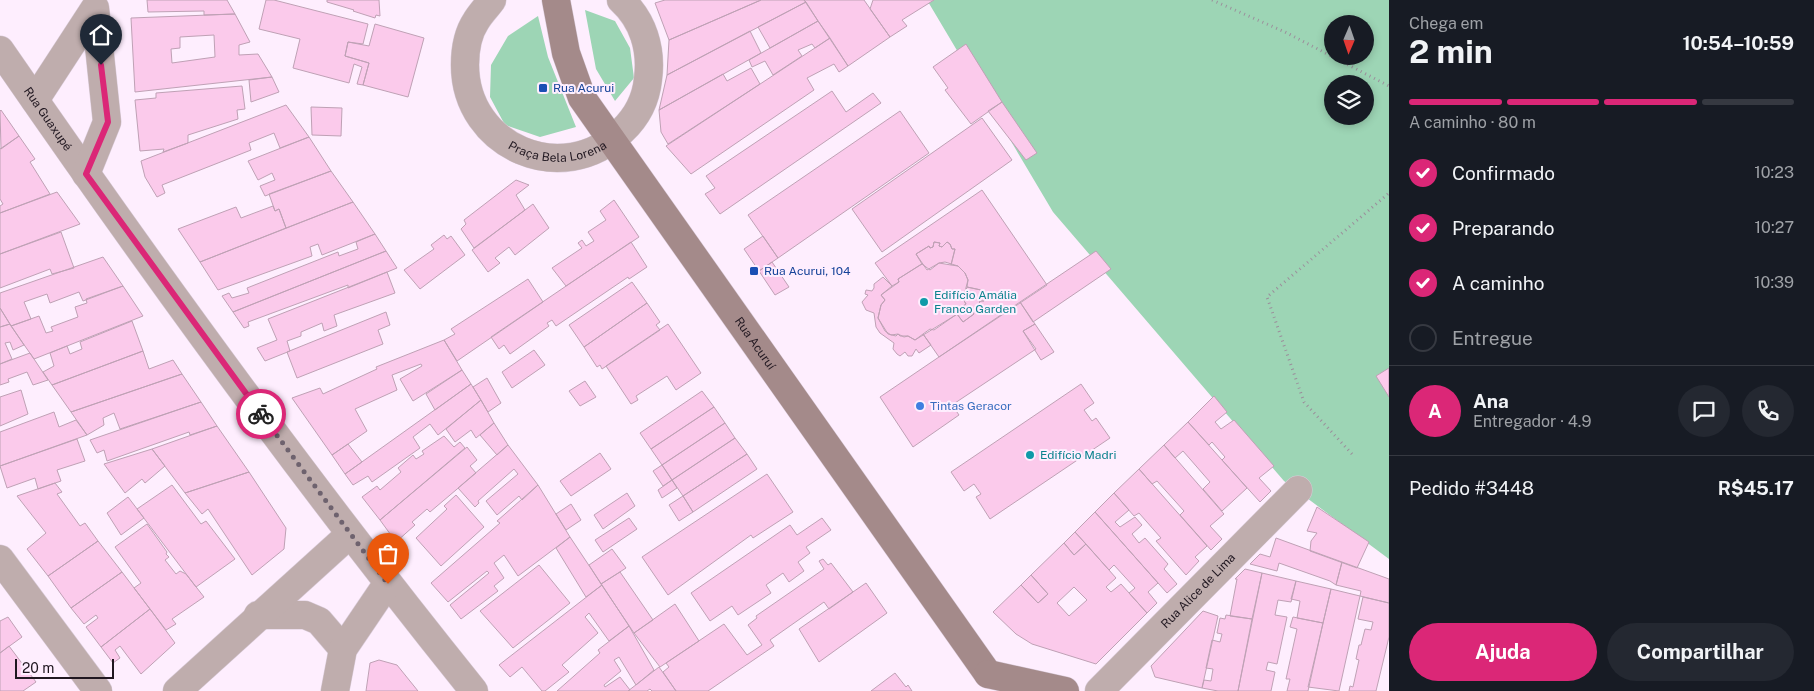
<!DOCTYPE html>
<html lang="pt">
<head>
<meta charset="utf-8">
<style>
  body { margin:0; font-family:"Public Sans",sans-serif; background:#242831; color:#f1f3f6; height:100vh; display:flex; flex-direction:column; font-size:19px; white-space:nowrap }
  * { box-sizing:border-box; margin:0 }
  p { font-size:16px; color:#9ea1a6 }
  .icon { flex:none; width:28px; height:28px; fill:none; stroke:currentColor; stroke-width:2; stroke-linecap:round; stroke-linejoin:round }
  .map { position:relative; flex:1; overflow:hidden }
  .sheet { display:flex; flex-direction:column; background:#171b24; width:425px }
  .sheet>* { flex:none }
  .needle { width:32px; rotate:182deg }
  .tools { position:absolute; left:1324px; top:15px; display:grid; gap:10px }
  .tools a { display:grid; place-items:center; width:50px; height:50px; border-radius:50%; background:#171b24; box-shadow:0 2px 8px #0003; font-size:25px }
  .scale { position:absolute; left:15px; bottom:12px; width:99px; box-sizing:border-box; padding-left:5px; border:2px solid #201720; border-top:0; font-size:14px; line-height:18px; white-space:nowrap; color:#201720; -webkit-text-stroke:4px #feeefe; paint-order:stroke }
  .pin { position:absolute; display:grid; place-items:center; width:42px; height:42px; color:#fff; margin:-51px -21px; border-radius:50% 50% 50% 0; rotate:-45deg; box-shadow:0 0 5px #0007 }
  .pin .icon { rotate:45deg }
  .courier { position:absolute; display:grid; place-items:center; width:50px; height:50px; margin:-25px; border:4px solid #db2777; border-radius:50%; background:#fff; color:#222; box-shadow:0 1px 6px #0007 }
  .head em { font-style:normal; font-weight:700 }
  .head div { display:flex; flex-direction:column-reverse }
  .head { display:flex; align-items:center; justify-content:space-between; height:85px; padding:0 20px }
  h1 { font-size:32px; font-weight:700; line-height:38px }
  .bar { display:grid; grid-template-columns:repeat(4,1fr); gap:8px 5px; align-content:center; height:60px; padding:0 20px }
  .bar i { height:6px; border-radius:4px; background:#363941 }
  .bar .active { background:#db2777 }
  .bar p { grid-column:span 4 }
  .line { display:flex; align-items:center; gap:12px; padding:0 20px; border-top:1px solid #363941 }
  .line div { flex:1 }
  .round { display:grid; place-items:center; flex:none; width:52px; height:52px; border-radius:26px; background:#242831 }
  ol { padding:0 20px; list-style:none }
  li { display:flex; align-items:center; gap:15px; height:55px }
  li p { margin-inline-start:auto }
  li .icon { padding:5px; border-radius:50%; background:#db2777; color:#fff; stroke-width:4 }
  li:last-child { color:#9ea1a6 }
  li i { width:28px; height:28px; border:2px solid #363941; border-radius:50% }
  .cta { display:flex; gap:10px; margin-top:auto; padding:10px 20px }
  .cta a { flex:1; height:58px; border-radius:30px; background:#db2777; color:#fff; font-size:20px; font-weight:700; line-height:58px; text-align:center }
  .cta a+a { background:#242831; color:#f1f3f6 }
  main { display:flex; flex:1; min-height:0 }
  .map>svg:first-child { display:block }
</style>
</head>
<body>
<main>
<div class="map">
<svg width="1389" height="691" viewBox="0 0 1389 691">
  <rect width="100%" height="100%" fill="#feeefe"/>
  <path fill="#9dd5b5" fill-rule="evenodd" d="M927,0H1389V559L1284,481L1053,212ZM1332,24H1365V56H1332ZM1332,84H1365V116H1332Z
    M585,10L615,21L630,48L634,78L615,101L596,69Z
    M538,16L548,57L576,127L540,137L505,125L490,97L491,65L508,36Z"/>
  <path fill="#fbcaeb" stroke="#bfa1b5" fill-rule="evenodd" d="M147,0H227L235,14L204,15V11L148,12Z
    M266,0H274L368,24L363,44L348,42L345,56L369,63L363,85L357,84L362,67L354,64L349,83L293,68L300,39L259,29Z
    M327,0H379L380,16L376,15L375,18L353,11L354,10L327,2Z
    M665,0H761L669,40L655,3Z
    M761,0H804L806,2L667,75L669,40Z
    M804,0H864L890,37L848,66Z
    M873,0H934L902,20L907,26L890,37L870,9Z
    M806,2L818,21L770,48L758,27Z
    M235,14L250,42L239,45V55L258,54L272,77L135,92L131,18ZM214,35L215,57L172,63L171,49L180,48V37Z
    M818,21L830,38L815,48L812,44L798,50L802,56L773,75L765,61L752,67L749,60Z
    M375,24L424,38L408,97L363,85L369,63L345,56L348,42L369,46Z
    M750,31L761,53L659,110L667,75Z
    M830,38L848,66L839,72L834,64L807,78L814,90L691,174L666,146Z
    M966,44L1002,102L971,124L945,90L948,88L933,67Z
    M751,68L760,84L668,144L661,132L659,110L723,74L727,81Z
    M272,77L279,92L251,102L249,80Z
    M242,86L245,109L237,110L238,119L188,135V143L163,152L164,149L140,151L135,100L156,98V93Z
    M832,91L846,112L873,93L881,103L720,214L705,194L715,188L706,176Z
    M1002,102L1037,153L1026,160L988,111Z
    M286,105L309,137L280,148L274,133L249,143L251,150L162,185L165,193L157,197L145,177L141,161Z
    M311,107L342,108L341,136L312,135Z
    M1,110L19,136L1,149L0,111Z
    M900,111L929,153L778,258L748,215Z
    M982,118L1012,160L882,252L852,209Z
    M19,136L35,159L30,162L50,194L0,213V206L3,204L0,199V149Z
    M309,137L331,171L265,196L260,186L275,180L272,173L258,180L248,161Z
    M331,171L353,202L286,228L279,209L275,211L269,194Z
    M516,180L529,185L516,195L525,210L474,248L461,229L466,224L464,220Z
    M982,190L1047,285L939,357L923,334L930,329L934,330L957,314L963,322L974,314L971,310H981L982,305L979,304L980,301H984L985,297L980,293L981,290L967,287L968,280L965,273L958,266L951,265L955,249H952L950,244L947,242L942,247L939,246L940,243L934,242L933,247L930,248L929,246L916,254L922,264L898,279L899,282L892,286L875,263Z
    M57,192L80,224L0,254V213Z
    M614,200L639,237L566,286L552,268L582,248L578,243L582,240L586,246L594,241L588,232L606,220L600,211Z
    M353,202L375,234L322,255L318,244L310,247L312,256L218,290L200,262Z
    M533,204L549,228L515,255L509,247L495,258L500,263L488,272L472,250Z
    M273,206L275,211L279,209L286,228L200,262L178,229L236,207L241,218Z
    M61,232L74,268L52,274L50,269L0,288V254Z
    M375,234L386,251L233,312L222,296L229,293L232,298L249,293L247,288L338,252L339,256L358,249L356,242Z
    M444,235L447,239L451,236L465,255L420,289L404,270L434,249L431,245Z
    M763,236L778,258L759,271L744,249Z
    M631,242L647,267L629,279L628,277L556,326L552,320L547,323L549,326L510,354L504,345L499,349L491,337Z
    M934,242L940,243L939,246L942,247L947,242L950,244L952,249H955L951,265L939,263L927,270L916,254L929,246L930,248L933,247Z
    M386,251L397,268L348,288V285L248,322L249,326L244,328L233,312Z
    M1096,251L1111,269L1033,322L1020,302Z
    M103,257L123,286L83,301L79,292L50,303L47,294L24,302L31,319L11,326L0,308V293Z
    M772,262L789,287L775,295L759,271Z
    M945,262L958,266L965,273L968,280L963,299L966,304L958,310L959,313L915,340L908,336L904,337L898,334L896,336L888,334L878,318L881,305L885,300L881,295L899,282L898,279L920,265L922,264L930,270L939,263Z
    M387,272L395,293L334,315L337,326L324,331L322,323L301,332V336L287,341L290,351L265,361L257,348L277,340L268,319Z
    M883,277L892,286L881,295L885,300L881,305L878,318L885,331L891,335L898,334L900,336H908L915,340L923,334L931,345L919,353L916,349L912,356H908L905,352L900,356L897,354L893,349L894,343L880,333L876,327L874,313L866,310L862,302L868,295L865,294L866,290L872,291L874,288V284Z
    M528,279L543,302L457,361L444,340L455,334L451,329Z
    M632,282L647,303L584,347L569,325Z
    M123,286L143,316L34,359L11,326L39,316L46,333L53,331L51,327L78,317L75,307L87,303L86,299Z
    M967,287L981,290L980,293L985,297L984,301H980L979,304L982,305L981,310H971L974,314L963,322L957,314L959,313L958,310L966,304L963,299Z
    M1020,302L1035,324L1023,331L1036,349L952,405L959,415L913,447L880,397Z
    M647,303L660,322L656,325L660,330L602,369L600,365L597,367L584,347Z
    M0,308L10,324L0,327Z
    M386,312L390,325L378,330L383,344L297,378L287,352Z
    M132,321L143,351L52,385L43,372L54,366L50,353L67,346L70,354L82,349L80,342Z
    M10,324L24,345L13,350L10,342L5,343L12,359L0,364V327Z
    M668,324L701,373L676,390L667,376L636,396L638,400L631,404L606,366Z
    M1035,324L1054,352L1041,360L1023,331Z
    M444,340L462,370L413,401L400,379L422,366L421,364L392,375L397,390L355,409L367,431L332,455L292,398L320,388L323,394L377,369L376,367Z
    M534,350L545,365L512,388L502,372Z
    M143,351L149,369L173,360L182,374L71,412L52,385Z
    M30,353L48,380L33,385L27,372L8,379L9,382L0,385V364Z
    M1389,368V397L1376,376Z
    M462,370L471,384L435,410L426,394Z
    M182,374L201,402L120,429L114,413L103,418L104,425L87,435L71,412Z
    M487,378L501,403L488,412L473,387Z
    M585,381L596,397L580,406L569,391Z
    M471,384L481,400L438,435L430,424L413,437L420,448L372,482L368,476L353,485L345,474Z
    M1081,384L1094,403L1084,410L1092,421L1096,418L1110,438L990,519L976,497L981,494L974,484L964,491L951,472Z
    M21,390L28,414L0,426V397Z
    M702,391L714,407L651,449L640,433Z
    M1214,396L1227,412L1215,422L1221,429L1234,420L1274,466L1259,478L1271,491L1260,502L1222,460L1225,457L1212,442L1209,445L1188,422Z
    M481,400L494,423L476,438L471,430L455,442L446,429Z
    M201,402L217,426L190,435L189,432L107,461L104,450L97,453L90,440Z
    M714,407L725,423L662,465L651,449Z
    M54,412L59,427L76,420L87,435L0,466V432Z
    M1188,422L1247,488L1222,511L1203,489L1210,482L1183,451L1175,458L1164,445Z
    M494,423L508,445L497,455L480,435Z
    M725,423L735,438L672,480L662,465Z
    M217,426L249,472L185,493L152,449Z
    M444,436L454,447L460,442L465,448L380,520L362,497L377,486L380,490L401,472L398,468L413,455L416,459L424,454L422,451Z
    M735,438L747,454L683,496L672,480Z
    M77,439L85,461L57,470L61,481L38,489L35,478L7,488L0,466Z
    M348,444L362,462L345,474L332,455Z
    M508,445L538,485L522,500L519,496L497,515L486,501L518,474L514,469L478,501L479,503L475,507L458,488Z
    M1164,445L1224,514L1210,526L1222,539L1211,550L1180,515L1184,511L1157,481L1152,484L1139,469Z
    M467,447L477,460L470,466L476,473L430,512L427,509L412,522L415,525L396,542L380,520Z
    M152,449L165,466L145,483L142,479L125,493L104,464Z
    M600,453L611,469L571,496L560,481Z
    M747,454L757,469L693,512L683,496Z
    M662,465L672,480L663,486L653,471Z
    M1139,469L1207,546L1195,557L1199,561L1186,575L1156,541L1161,538L1139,513L1134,516L1114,493Z
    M249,472L286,528L284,549L252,575L208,509L202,514L185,493Z
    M767,474L793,512L753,538L751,535L668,595L642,557Z
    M672,480L677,488L662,498L658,490Z
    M55,483L62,492L57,494L80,526L85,523L98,541L48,576L27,549L46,533L17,496Z
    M172,485L201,524L206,521L235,559L196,587L137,509Z
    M538,485L570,537L518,576L504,555L494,563L504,578L494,586L498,591L461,619L450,605L489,573L487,571L448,602L431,583L500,523L497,521Z
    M627,493L635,506L603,529L594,515Z
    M1114,493L1129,510L1115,522L1120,527L1135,517L1142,525L1132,534L1139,543L1145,538L1168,564L1164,569L1177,584L1167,593L1095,512Z
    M456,495L484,527L441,566L416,538L447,509L444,506Z
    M683,496L693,512L679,521L669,505Z
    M128,497L144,518L121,535L107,513Z
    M571,504L581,520L566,530L556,514Z
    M1317,507L1369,542L1357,568L1310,551L1311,541L1317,533L1307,531Z
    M1095,512L1158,583L1148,592L1157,603L1147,613L1129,593L1135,588L1114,565L1109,570L1075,532Z
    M629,518L637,529L603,552L595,540Z
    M822,518L831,530L806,547L810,553L798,562L804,571L789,582L783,573L766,585L771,593L738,615L732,606L710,621L691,593L790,525L797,535Z
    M147,524L167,552L166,554L169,557L165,560L176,574L180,571L186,574L204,597L172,619L176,624L166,630L134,588L141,583L115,547Z
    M1075,532L1086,544L1074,555L1064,543Z
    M570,537L602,585L586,597L556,548Z
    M1276,538L1342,562L1336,585L1330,581L1279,563L1277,571L1250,564L1260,554L1270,557Z
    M98,541L122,572L71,608L48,576Z
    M1064,543L1074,555L1086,544L1116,578L1106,587L1111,592L1121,584L1147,613L1096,664L1032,644L1016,634L993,612L1021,585L1038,603L1048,594L1031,575Z
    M612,549L626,568L601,584L589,565Z
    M823,559L828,565L831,563L853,592L829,609L824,602L770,640L774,646L708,691H676L663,672L669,667L666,663L724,624L747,655L762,645L748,625L757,618L756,616L824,569L819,561Z
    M1342,562L1389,579V603L1360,596L1361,591L1336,585Z
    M539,565L570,603L513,648L480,611Z
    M1245,569L1262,573L1252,619L1230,616L1237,579H1235Z
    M122,572L150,609L101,647L86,627L98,618L96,615L84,624L71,608Z
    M620,572L653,620L634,633L601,584Z
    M1262,573L1296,581L1291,602L1278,600L1275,615L1287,617L1277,664L1268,662L1266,670L1275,672L1271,691H1238Z
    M1031,575L1048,594L1038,603L1021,585Z
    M1296,581L1331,589L1323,623L1297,618L1300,601L1291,599Z
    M866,583L887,613L819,662L799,629Z
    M602,585L629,626L609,641L589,613L585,617L598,633L562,665L569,672L545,691H542L522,667L510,677L499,665Z
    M1074,587L1087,600L1069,616L1057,603Z
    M1331,589L1360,596L1339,691L1308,687Z
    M1363,597L1389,603V637L1376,691H1349L1350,686L1353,687L1359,660L1356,659L1359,645H1361L1365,629L1371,630L1373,622L1358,619Z
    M675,604L699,641L660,667L634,633Z
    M150,609L175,643L141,674L120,646L115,650L120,658L113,663L101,647Z
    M1203,611L1218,616L1202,688L1155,677L1151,666Z
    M1226,615L1252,619L1238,691H1218L1202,688L1204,680L1211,681L1213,669L1206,668L1212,640L1220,642L1222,634L1217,633L1220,618L1225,619Z
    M8,617L22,637L0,653V621Z
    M1293,617L1323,623L1308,691H1287L1290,679H1286L1297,629L1290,627Z
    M629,626L654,670L636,685L619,657L614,660L621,671L604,685L605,687L620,677L630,690L628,691H557L600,653L598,650Z
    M9,646L36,682L23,691H0V653Z
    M379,660L397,665L418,691H366L370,663Z
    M659,667L676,691H652L650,689L647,691H628Z
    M895,673L906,687L908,685L912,691H871Z"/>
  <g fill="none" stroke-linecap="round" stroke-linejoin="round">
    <defs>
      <g id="street">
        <path id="s1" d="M492,0C487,7 480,14 476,21C468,33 465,50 465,65C465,147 563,189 622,131C637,117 646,99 648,79C652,49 643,20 621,0"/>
        <path id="s2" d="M0,50C151,269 307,484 474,691"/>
        <path d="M35,100L95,8L107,122L86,174"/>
        <path d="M0,559L98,691"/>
        <path d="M258,615H305L319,621L343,649"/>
        <path d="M177,691L349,535"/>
        <path d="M335,691L343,649L387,584"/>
        <path id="s3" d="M1099,691L1298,490"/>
      </g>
      <g id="secondary">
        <path id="s4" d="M556,0L566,53L582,98L988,674"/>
        <path d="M988,674L1065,691"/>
      </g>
    </defs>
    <use href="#street" stroke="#daccda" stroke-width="29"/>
    <use href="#secondary" stroke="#daccda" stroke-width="29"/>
    <path stroke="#9b8e9b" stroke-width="3" stroke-dasharray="1 4" stroke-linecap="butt" d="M1212,0L1285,32L1389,86
      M1352,454L1304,402L1267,297L1389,193"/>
    <use href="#street" stroke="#bfadad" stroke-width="28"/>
    <use href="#secondary" stroke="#a48a8a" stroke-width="28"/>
  </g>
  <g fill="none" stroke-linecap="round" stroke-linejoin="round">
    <path stroke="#6e626e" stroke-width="5" stroke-dasharray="0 9" d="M261,414L388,584"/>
    <path stroke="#db2777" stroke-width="6" d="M101,65L108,122L86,174L261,414"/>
  </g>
  <g fill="#1a4fb4" stroke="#feeefe" stroke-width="2">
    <rect x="538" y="83" width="10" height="10" rx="2.5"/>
    <rect x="749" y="266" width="10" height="10" rx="2.5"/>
  </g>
  <g fill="#0f9aa8" stroke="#feeefe" stroke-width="2">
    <circle cx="924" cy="302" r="5"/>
    <circle cx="1030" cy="455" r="5"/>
  </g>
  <circle fill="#3f7fe0" stroke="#feeefe" stroke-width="2" cx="920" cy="406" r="5"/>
  <g text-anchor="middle" stroke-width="4" stroke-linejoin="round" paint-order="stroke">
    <g font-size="12" fill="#164399" stroke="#feeefe" text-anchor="start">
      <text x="553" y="92">Rua Acurui</text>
      <text x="764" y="275">Rua Acurui, 104</text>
    </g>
    <g font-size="12" fill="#201720" stroke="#feeefe">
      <text dy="4" stroke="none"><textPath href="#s2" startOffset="84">Rua Guaxupé</textPath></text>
      <text dy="4" stroke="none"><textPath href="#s1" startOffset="218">Praça Bela Lorena</textPath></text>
      <text dy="4" stroke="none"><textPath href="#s4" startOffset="402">Rua Acuruí</textPath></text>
      <text dy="4" stroke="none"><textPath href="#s3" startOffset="141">Rua Alice de Lima</textPath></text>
    </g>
    <g font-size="12" fill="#0d838f" stroke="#feeefe" text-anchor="start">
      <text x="934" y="299">Edifício Amália<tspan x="934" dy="14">Franco Garden</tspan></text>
      <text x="1040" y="459">Edifício Madri</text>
    </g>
    <g font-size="12" fill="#366cbe" stroke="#feeefe" text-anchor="start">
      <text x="930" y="410">Tintas Geracor</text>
    </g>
  </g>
</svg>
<div class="tools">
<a><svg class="needle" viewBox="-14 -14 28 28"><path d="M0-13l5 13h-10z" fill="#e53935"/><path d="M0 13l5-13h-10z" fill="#9ea1a6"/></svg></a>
<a><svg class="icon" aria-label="layers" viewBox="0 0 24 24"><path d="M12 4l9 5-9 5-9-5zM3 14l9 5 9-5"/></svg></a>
</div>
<div class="scale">20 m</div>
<div class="pin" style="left:388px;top:584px;background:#ea580c"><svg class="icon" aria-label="bag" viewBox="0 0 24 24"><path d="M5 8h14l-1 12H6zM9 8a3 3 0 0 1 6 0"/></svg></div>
<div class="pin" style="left:101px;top:65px;background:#1f2937"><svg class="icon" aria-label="home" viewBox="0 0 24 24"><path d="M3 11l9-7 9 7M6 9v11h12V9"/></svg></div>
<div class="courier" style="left:261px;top:414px"><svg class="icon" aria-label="bike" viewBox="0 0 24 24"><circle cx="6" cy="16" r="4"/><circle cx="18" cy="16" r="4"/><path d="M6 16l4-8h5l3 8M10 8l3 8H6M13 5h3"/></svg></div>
</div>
<section class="sheet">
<div class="head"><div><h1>2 min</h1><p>Chega em</p></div><em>10:54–10:59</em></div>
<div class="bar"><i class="active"></i><i class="active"></i><i class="active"></i><i></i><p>A caminho · 80 m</p></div>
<ol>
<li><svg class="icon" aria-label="check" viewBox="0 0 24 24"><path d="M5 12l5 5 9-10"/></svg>Confirmado<p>10:23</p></li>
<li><svg class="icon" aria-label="check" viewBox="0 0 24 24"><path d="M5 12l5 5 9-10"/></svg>Preparando<p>10:27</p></li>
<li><svg class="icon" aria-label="check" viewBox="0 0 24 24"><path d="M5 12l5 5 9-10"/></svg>A caminho<p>10:39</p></li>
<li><i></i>Entregue</li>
</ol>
<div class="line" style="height:90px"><b class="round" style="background:#db2777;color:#fff">A</b><div><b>Ana</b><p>Entregador · 4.9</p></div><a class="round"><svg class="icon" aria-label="chat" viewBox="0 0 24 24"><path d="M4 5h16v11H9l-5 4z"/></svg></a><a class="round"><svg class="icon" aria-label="phone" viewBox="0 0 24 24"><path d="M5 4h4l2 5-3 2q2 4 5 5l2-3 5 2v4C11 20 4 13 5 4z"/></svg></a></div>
<div class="line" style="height:65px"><div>Pedido #3448</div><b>R$45.17</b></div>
<div class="cta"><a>Ajuda</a><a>Compartilhar</a></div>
</section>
</main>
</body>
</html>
